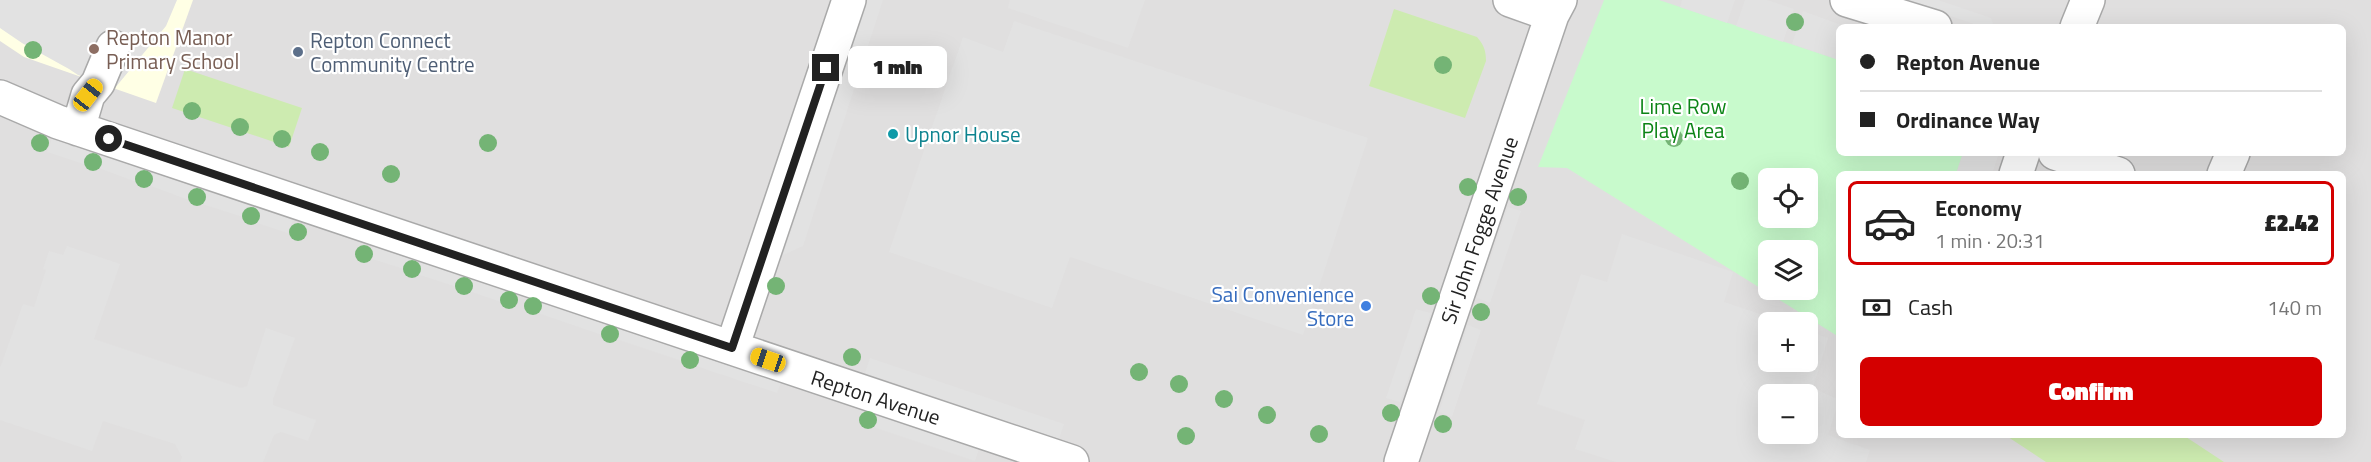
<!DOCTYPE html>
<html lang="en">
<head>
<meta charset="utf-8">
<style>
	body { margin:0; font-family:"Titillium Web",sans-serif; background:#f2f2f2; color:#222; height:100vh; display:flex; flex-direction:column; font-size:22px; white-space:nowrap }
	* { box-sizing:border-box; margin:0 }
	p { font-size:20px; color:#767676 }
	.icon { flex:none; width:33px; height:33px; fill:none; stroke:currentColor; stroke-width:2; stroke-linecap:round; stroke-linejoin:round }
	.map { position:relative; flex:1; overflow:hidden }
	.drawer { position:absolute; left:1836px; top:171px; width:510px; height:267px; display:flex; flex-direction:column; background:#fff; border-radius:9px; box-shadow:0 6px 24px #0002 }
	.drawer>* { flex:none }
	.top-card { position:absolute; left:1836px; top:24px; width:510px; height:132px; border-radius:9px; box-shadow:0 6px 24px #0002; display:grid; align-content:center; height:132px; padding:0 24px; background:#fff }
	.buttons { position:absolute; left:1758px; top:168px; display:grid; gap:12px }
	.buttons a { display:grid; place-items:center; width:60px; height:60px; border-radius:9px; background:#fff; box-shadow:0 6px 24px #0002; font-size:30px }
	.end { position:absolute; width:27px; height:27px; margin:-14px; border:8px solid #222; background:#fff; box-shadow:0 0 0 3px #fff }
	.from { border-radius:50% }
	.bubble { position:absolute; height:42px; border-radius:9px; background:#fff; box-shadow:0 6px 24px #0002; font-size:20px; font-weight:800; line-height:42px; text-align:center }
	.car { position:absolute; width:18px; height:36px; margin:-18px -9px; border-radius:8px; box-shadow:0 0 4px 2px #0007; background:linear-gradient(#f5c518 24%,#345 0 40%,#f5c518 0 76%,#345 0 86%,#f5c518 0) }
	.top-card b { display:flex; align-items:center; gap:21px; height:57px; font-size:22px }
	.top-card b+b { border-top:2px solid #e0e0e0 }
	.top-card i { width:15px; height:15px; background:#222 }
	ul { padding:10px 0 0; list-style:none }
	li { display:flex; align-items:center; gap:18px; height:84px; margin:0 12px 9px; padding:0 12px; border:3px solid transparent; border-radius:9px }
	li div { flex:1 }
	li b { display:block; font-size:22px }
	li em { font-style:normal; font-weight:800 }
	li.current { border-color:#d40000 }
	li>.icon { width:54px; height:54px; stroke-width:1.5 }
	.pay { display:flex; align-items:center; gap:15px; height:66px; padding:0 24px; font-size:22px }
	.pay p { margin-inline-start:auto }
	.action { display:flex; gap:12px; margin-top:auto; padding:12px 24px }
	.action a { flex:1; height:69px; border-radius:9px; background:#d40000; color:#fff; font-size:24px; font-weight:800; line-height:69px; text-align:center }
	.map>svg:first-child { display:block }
	.residential { fill:#e0dfdf; fill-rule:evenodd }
	.education { fill:#ffffe5 }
	.grass { fill:#cdebb0 }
	.park { fill:#c8facc; fill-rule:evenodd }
	.parking { fill:#e2e2e2; fill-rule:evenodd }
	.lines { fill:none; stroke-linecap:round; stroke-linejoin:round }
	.minor-casing { stroke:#a9a9a9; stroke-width:36 }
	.minor { stroke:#fff; stroke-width:33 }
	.tree { fill:#74b475 }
	.route { stroke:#222; stroke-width:8 }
	.education-dot { fill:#8d6e63; stroke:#fff; stroke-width:2 }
	.service-dot { fill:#5c6f8a; stroke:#fff; stroke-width:2 }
	.culture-dot { fill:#0f9aa8; stroke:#fff; stroke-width:2 }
	.shop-dot { fill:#3f7fe0; stroke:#fff; stroke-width:2 }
	.labels { text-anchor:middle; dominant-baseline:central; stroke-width:4.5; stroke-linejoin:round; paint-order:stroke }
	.education-label { font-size:21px; fill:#785e54; stroke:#fff; text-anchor:start }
	.service-label { font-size:21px; fill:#4e5e75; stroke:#fff; text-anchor:start }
	.park-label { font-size:21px; fill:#0c8416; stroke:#fff }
	.culture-label { font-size:21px; fill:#0d838f; stroke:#fff; text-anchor:start }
	.street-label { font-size:21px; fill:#222; stroke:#fff }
	.shop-label { font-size:21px; fill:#366cbe; stroke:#fff; text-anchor:end }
</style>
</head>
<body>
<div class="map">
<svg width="2371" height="462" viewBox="0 0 2371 462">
	<rect width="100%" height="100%" fill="#f2efe9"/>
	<path class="residential" d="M 0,0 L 2371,0 L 2371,462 L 0,462 ZM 1839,27 L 2343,27 L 2343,153 L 1839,153 ZM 1839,174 L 2343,174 L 2343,435 L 1839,435 ZM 1768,178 L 1808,178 L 1808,218 L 1768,218 ZM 1768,250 L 1808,250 L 1808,290 L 1768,290 ZM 1768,322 L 1808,322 L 1808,362 L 1768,362 ZM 1768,394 L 1808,394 L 1808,434 L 1768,434 Z"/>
	<path class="education" d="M 0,0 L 193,0 L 156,103 L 24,57 L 0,41 Z"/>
	<path class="grass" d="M 1394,9 L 1477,37 C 1484,45 1486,51 1486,61 L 1465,118 L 1369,86 Z
		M 185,69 L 302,108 L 289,147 L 172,108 Z
		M 2005,435 L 2183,435 L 2224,462 L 2046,462 Z"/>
	<path class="park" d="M 1604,0 L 1659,0 L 1839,60 L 1839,153 L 1963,153 L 1956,174 L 1839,174 L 1839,337 L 1567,168 L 1538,167 ZM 1768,178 L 1808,178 L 1808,218 L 1768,218 ZM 1768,250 L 1808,250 L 1808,290 L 1768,290 Z"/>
	<path class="parking" d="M 0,0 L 177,0 L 166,26 L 115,88 L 78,75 L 69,69 L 22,43 L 0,28 Z
		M 868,0 L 883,0 L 803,246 L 783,255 Z
		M 1010,0 L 1145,0 L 1128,48 L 1008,8 Z
		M 1682,0 L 1735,0 L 1727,23 L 1680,7 Z
		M 1745,0 L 1767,0 L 1794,9 L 1783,42 L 1736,26 Z
		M 1903,0 L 1938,0 L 1991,18 L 1994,27 L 1983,27 Z
		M 1803,11 L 1847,27 L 1839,27 L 1839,60 L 1792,44 Z
		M 1014,21 L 1368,138 L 1303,335 L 1070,257 L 1052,308 L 889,252 L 963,37 L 1003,52 Z
		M 53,136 L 293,220 L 288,233 L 257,223 L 260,212 L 246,207 L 243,217 L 202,204 L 205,194 L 193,190 L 189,200 L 148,185 L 151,176 L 140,172 L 136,182 L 99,168 L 101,159 L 90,155 L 86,165 L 47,152 Z
		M 1963,153 L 1999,153 L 1992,174 L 1956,174 Z
		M 1508,207 L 1521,211 L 1490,303 L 1477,298 Z
		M 1622,234 L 1733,272 L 1724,302 L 1784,322 L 1768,322 L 1768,362 L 1808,362 L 1808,331 L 1828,338 L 1813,388 L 1839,400 L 1828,435 L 1870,450 L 1866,462 L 1616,462 L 1575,449 L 1585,420 L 1537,404 L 1581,274 L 1607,282 ZM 1768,394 L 1808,394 L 1808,434 L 1768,434 Z
		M 374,245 L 509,288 L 504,303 L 469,291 L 471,284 L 460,281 L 457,287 L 417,274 L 420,267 L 407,262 L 404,269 L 369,258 Z
		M 67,246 L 120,264 L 94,339 L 241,388 L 247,386 L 266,328 L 295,338 L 273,399 L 273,405 L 316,420 L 308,441 L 281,432 L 274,435 L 263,462 L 180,462 L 182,457 L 175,444 L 103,421 L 92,451 L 0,420 L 0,368 L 23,304 L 34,307 L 46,270 L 43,269 L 49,251 L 63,255 Z
		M 540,298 L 782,380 L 777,393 L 693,365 L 695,359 L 687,356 L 685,362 L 613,338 L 614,331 L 607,329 L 605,336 L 535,312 Z
		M 1416,309 L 1431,313 L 1400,402 L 1386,398 Z
		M 1468,325 L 1481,330 L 1452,417 L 1439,412 Z
		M 870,358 L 1064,424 L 1059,439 L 865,373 Z
		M 874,414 L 979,449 L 975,461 L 870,426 Z"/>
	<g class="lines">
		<g class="minor-casing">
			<path id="minor" d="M 1510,0 L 1552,15
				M 1847,0 L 1935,27
				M 2077,27 L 2088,0
				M 0,97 L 58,122 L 1072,462
				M 78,129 L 88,95 L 98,83 L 113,47
				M 2055,153 L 2118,174
				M 2016,174 L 2023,153
				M 2224,174 L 2233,153
				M 732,348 L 849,0
				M 1401,462 L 1552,15 L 1560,0"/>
		</g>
		<use href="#minor" class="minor"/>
	</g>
	<g class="tree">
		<circle cx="1795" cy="22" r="9"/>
		<circle cx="33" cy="50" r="9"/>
		<circle cx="1443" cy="65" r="9"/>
		<circle cx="192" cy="111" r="9"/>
		<circle cx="240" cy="127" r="9"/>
		<circle cx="1674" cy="138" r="9"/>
		<circle cx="282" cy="139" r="9"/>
		<circle cx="40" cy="143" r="9"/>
		<circle cx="488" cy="143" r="9"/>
		<circle cx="320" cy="152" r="9"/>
		<circle cx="93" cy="162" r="9"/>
		<circle cx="391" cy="174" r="9"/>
		<circle cx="144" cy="179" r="9"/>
		<circle cx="1740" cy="181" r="9"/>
		<circle cx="1468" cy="187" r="9"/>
		<circle cx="197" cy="197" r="9"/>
		<circle cx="1518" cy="197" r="9"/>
		<circle cx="251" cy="216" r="9"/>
		<circle cx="298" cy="232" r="9"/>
		<circle cx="364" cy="254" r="9"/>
		<circle cx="412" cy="269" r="9"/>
		<circle cx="464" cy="286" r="9"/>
		<circle cx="776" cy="286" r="9"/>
		<circle cx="1431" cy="296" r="9"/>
		<circle cx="509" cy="300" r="9"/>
		<circle cx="533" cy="306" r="9"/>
		<circle cx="1481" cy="312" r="9"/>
		<circle cx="610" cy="334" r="9"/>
		<circle cx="852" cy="357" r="9"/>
		<circle cx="690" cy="360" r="9"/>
		<circle cx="1139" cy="372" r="9"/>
		<circle cx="1179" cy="384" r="9"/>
		<circle cx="1224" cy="399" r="9"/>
		<circle cx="1391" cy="413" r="9"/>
		<circle cx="1267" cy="415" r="9"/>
		<circle cx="868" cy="420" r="9"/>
		<circle cx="1443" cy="424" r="9"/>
		<circle cx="1319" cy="434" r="9"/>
		<circle cx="1186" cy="436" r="9"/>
	</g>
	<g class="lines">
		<path class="route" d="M 109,139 L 732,348 L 826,68"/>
	</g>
	<circle class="education-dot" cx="94" cy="49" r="6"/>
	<circle class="service-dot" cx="298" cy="52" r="6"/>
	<circle class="culture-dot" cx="893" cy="134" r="6"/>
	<circle class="shop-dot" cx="1366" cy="306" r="6"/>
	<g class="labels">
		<g class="education-label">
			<text x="106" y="37">Repton Manor<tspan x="106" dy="24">Primary School</tspan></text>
		</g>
		<g class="service-label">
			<text x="310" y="40">Repton Connect<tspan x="310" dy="24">Community Centre</tspan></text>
		</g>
		<g class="park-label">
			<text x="1683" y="106">Lime Row<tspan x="1683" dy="24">Play Area</tspan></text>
		</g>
		<g class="culture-label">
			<text x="905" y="134">Upnor House</text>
		</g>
		<g class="street-label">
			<text transform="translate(1479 230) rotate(-71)">Sir John Fogge Avenue</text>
			<text transform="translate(876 397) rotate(18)">Repton Avenue</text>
		</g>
		<g class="shop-label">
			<text x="1354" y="294">Sai Convenience<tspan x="1354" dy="24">Store</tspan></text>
		</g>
	</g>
</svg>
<div class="buttons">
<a><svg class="icon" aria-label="locate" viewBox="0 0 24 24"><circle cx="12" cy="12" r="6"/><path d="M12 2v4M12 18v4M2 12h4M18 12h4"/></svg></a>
<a><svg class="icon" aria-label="layers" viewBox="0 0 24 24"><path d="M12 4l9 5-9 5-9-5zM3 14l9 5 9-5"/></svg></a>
<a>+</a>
<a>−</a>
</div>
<i class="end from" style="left:109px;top:139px"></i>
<i class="end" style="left:826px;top:68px"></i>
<div class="bubble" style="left:848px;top:46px;width:99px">1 min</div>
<i class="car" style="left:88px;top:95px;rotate:38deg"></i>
<i class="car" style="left:768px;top:360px;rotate:289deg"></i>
<div class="top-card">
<b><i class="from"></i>Repton Avenue</b>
<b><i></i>Ordinance Way</b>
</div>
<section class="drawer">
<ul>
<li class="current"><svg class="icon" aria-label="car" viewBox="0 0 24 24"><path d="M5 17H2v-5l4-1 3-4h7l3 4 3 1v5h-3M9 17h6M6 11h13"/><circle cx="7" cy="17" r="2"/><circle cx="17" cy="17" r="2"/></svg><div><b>Economy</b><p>1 min · 20:31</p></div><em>£2.42</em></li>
</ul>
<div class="pay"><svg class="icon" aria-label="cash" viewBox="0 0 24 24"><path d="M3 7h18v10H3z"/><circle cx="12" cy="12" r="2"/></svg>Cash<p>140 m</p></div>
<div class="action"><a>Confirm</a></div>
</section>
</div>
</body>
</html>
